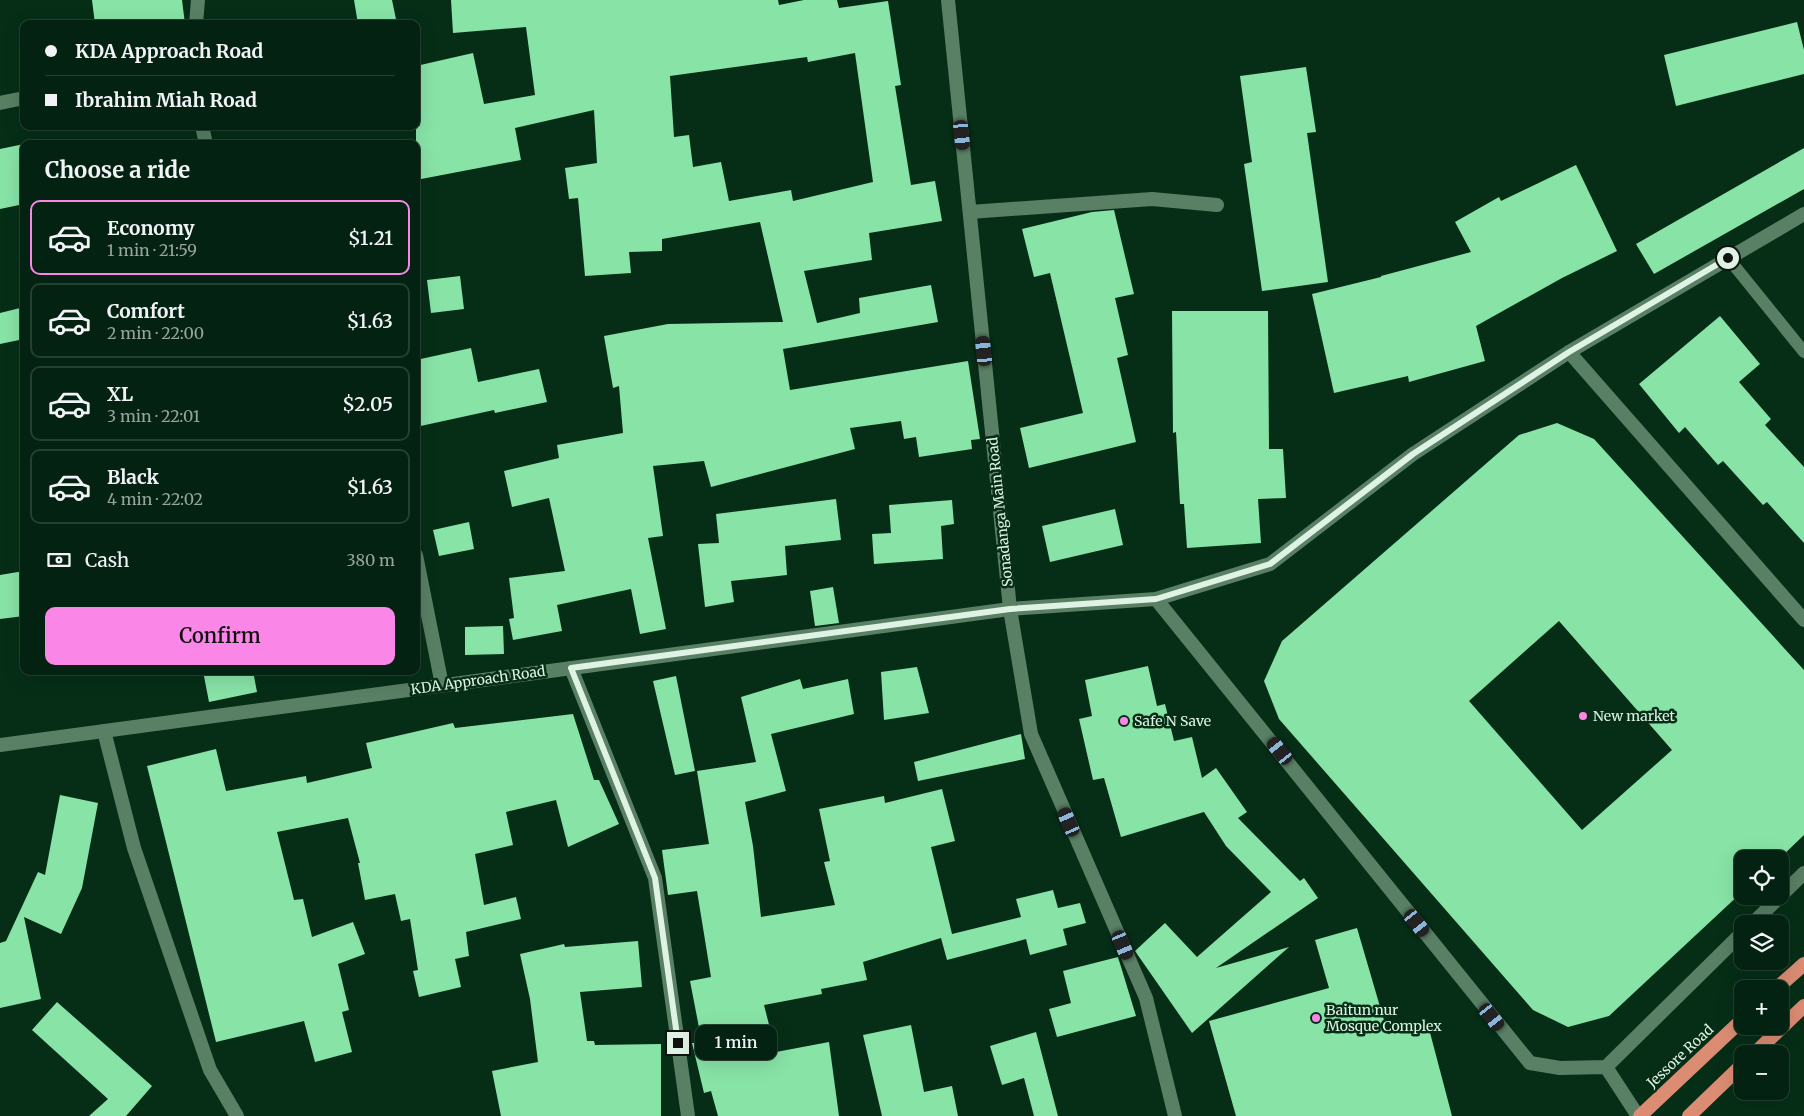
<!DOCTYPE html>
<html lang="en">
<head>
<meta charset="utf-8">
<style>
	body { margin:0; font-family:Merriweather,serif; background:#122f1f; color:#f1f3f6; height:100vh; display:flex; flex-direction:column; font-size:19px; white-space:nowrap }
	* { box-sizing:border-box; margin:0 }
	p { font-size:16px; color:#97a49f }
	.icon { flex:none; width:28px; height:28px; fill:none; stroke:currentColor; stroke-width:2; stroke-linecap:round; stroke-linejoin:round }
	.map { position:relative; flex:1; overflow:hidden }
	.sheet { position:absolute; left:20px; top:140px; width:400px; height:535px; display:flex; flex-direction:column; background:#042211; border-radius:10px; box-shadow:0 5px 20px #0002,0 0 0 1px #253f31 }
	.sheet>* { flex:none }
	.banner { position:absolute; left:20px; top:20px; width:400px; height:110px; border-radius:10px; box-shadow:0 5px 20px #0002,0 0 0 1px #253f31; display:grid; align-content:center; height:110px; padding:0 25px; background:#042211 }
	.fabs { position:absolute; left:1734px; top:850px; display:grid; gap:10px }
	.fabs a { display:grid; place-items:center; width:55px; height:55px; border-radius:10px; background:#042211; box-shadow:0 5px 20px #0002,0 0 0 1px #253f31; font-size:25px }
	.end { position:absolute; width:22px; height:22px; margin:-11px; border:6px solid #def3e3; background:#111; box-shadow:0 0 0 2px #111 }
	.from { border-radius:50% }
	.bubble { position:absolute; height:35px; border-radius:10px; background:#042211; box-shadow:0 5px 20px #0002,0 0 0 1px #253f31; font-size:16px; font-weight:600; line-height:35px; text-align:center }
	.car { position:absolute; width:15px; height:30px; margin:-15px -8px; border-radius:6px; box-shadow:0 0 4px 1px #0007; background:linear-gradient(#222 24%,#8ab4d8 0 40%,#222 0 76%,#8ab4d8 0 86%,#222 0) }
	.banner b { display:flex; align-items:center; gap:18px; height:48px; font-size:19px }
	.banner b+b { border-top:1px solid #253f31 }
	.banner i { width:12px; height:12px; background:#f1f3f6 }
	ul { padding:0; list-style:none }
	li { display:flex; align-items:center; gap:15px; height:75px; margin:0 10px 8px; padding:0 15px; border:2px solid #253f31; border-radius:10px }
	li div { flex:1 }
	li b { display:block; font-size:19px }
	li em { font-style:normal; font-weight:600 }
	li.selected { border-color:#fa87e7 }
	li>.icon { width:45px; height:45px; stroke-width:1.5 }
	h2 { padding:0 25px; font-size:22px; line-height:60px }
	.pay { display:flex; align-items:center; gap:12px; height:55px; padding:0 25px; font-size:19px }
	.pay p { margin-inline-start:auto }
	.cta { display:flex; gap:10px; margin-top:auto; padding:10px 25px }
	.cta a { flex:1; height:58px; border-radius:10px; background:#fa87e7; color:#111; font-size:20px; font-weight:600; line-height:58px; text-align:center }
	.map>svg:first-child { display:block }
	.building { fill:#88e3a7; fill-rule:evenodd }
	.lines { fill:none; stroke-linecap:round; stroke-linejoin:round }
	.service { stroke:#597f64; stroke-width:12 }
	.minor { stroke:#597f64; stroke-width:14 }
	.tertiary { stroke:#597f64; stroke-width:14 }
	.trunk { stroke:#dc8c73; stroke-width:14 }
	.route { stroke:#def3e3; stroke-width:6 }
	.poi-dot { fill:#fa87e7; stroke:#062e17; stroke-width:2 }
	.labels { text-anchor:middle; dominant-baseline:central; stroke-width:5; stroke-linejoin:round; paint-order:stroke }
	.street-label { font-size:14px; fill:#def3e3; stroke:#062e17 }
	.poi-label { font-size:14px; fill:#def3e3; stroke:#062e17; text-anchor:start }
</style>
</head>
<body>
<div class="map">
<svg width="1804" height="1116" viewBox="0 0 1804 1116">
	<rect width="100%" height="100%" fill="#062e17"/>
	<path class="building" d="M 92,0 L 182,0 L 185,24 L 95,24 Z
		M 354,0 L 392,0 L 397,24 L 358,24 Z
		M 451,0 L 778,0 L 779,5 L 804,0 L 837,0 L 839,8 L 888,1 L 901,85 L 895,86 L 911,185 L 935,181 L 942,221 L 869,233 L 872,260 L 804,271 L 817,323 L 860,313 L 859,298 L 931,285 L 938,322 L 783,349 L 790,390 L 968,361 L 980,439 L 971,440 L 972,449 L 919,457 L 916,437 L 904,439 L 901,421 L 850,428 L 855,449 L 711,487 L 704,461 L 653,466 L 663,536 L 648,538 L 666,629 L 640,634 L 631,589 L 557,605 L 562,631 L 513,640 L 509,619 L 514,618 L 509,578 L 565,571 L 549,498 L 512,507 L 504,471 L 559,458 L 557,445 L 623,433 L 619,386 L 613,388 L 604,336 L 668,324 L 783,322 L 760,222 L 662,239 L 662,251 L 629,252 L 631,273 L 585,276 L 578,198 L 569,199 L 565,168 L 597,163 L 594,110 L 515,128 L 521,160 L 416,180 L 416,126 L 420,126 L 416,103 L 416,66 L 473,53 L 484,104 L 535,95 L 526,27 L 453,33 ZM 855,53 L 873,182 L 793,201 L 791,190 L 729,201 L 721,162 L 693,167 L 689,135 L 674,137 L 670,76 L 807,57 L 808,62 Z
		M 1797,22 L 1804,50 L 1804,74 L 1676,106 L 1664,55 Z
		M 1306,67 L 1316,132 L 1307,133 L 1328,282 L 1262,291 L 1244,164 L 1252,162 L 1240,76 Z
		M 24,144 L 24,204 L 0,209 L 0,149 Z
		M 1804,148 L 1804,189 L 1654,274 L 1636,244 Z
		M 1576,165 L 1617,251 L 1562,278 L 1476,326 L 1485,361 L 1409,382 L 1408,376 L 1334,393 L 1312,294 L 1381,277 L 1381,276 L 1471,252 L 1455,222 L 1499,197 L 1501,201 Z
		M 1114,210 L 1134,294 L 1115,298 L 1128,355 L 1117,358 L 1136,442 L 1029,468 L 1020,428 L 1083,413 L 1050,273 L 1034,277 L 1022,229 L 1092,212 Z
		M 460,276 L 464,309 L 431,313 L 427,280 Z
		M 24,307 L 24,339 L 0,344 L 0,313 Z
		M 1172,311 L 1268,311 L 1269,449 L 1283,449 L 1286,498 L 1258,499 L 1261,543 L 1187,548 L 1184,504 L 1180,504 L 1176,432 L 1173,433 Z
		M 1720,316 L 1760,364 L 1739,382 L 1771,419 L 1765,425 L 1804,467 L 1804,543 L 1767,502 L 1763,505 L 1723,461 L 1718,465 L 1685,427 L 1679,433 L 1639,384 Z
		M 471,348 L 478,382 L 539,369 L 547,402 L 495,413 L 494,410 L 416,427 L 416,360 Z
		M 1557,423 L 1594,439 L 1804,670 L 1804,835 L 1779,859 L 1742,859 L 1742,892 L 1609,1016 L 1568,1027 L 1533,1010 L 1279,719 L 1264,681 L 1282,641 L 1519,435 ZM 1559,621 L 1672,750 L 1582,830 L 1469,701 Z
		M 836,499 L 841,540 L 785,546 L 787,575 L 731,581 L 734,602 L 705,607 L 698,544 L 719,543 L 716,514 Z
		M 952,500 L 954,524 L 941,526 L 943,559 L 874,564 L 872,534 L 891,533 L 889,505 Z
		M 1115,509 L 1123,545 L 1050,562 L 1042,526 Z
		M 469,522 L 474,549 L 439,556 L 433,530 Z
		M 24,571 L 24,616 L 0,619 L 0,575 Z
		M 833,587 L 839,623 L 815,626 L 810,591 Z
		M 503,626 L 504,654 L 465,655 L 465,627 Z
		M 1148,666 L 1157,706 L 1165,704 L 1174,741 L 1192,737 L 1202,778 L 1216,768 L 1247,812 L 1238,818 L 1300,881 L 1304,878 L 1318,898 L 1216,968 L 1289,947 L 1192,1033 L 1135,951 L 1165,923 L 1197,957 L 1271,892 L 1226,846 L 1204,812 L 1121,837 L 1104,778 L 1093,780 L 1079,719 L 1092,716 L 1085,680 Z
		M 917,667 L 929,713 L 884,720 L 881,672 Z
		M 203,671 L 253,671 L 257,692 L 209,702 Z
		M 676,676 L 695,771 L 675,775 L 653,681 Z
		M 800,679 L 803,689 L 848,679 L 854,714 L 771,734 L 786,791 L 745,802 L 753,846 L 761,917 L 835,905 L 824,862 L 830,861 L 819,809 L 884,796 L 885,803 L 942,789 L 955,841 L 931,847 L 952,934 L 1021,917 L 1016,899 L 1053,890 L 1058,908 L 1080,903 L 1086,923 L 1063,929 L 1067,945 L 1030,955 L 1026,939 L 947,960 L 941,938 L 863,962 L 867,980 L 821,989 L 822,994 L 764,1005 L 776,1052 L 829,1042 L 839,1116 L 718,1116 L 711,1091 L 704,1093 L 692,1043 L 702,1043 L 690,981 L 711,977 L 697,891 L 668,895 L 662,850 L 709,844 L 697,771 L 756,762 L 741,697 Z
		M 573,714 L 594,780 L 599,780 L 619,824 L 568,847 L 556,800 L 506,812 L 513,845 L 475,854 L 484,905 L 516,897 L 521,919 L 466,932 L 469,956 L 455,959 L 461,987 L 419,997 L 413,971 L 418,970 L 410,919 L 401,921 L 395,894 L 365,900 L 358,863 L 360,863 L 348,818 L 277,832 L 294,900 L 303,899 L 312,937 L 353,922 L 365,954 L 338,964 L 349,1010 L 342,1012 L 352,1052 L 315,1062 L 304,1021 L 216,1042 L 147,766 L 216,749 L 226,791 L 306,776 L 307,783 L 372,768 L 366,743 L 453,723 L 455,728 Z
		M 1021,734 L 1025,759 L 918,781 L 914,762 Z
		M 60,795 L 98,803 L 82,888 L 61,934 L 24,917 L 41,999 L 0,1008 L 0,943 L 6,941 L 38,872 L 45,875 Z
		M 1357,928 L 1388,1034 L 1428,1025 L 1452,1116 L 1236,1116 L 1209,1021 L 1329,988 L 1315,940 Z
		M 638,941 L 642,987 L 580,992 L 587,1041 L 594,1041 L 595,1045 L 661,1044 L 661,1116 L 501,1116 L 492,1071 L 538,1062 L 530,999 L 520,954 L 564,944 L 565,947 Z
		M 1118,957 L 1136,1016 L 1057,1037 L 1049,1009 L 1071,1003 L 1063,971 Z
		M 57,1002 L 152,1086 L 126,1116 L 89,1116 L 108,1099 L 32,1030 Z
		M 911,1025 L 924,1092 L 952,1086 L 958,1116 L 882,1116 L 863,1035 Z
		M 1036,1032 L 1058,1116 L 1034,1116 L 1024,1078 L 1002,1085 L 990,1046 Z"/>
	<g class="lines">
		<path class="service" d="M 1728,258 L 1804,352"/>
		<path class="minor" d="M 948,0 L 1010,609 L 1031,734 L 1146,998 L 1175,1116
			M 196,24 L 198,0
			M 0,103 L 24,98
			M 202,126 L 206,144
			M 970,212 L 1152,199 L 1217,205
			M 1569,352 L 1804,620
			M 416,555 L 442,685
			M 1156,599 L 1530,1063 L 1560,1068 L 1606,1067 L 1742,933
			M 571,668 L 655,878 L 688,1116
			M 104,731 L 134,848 L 210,1070 L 237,1116
			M 1752,924 L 1804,873
			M 1606,1067 L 1638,1116"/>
		<path class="tertiary" d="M 0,745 L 1010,609 L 1156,599 L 1270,564 L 1413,454 L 1569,352 L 1804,214"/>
		<path class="trunk" d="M 1776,989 L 1804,964
			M 1754,1054 L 1804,1006
			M 1640,1116 L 1742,1020
			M 1689,1116 L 1742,1065"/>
	</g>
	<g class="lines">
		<path class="route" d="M 678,1043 L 655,878 L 571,668 L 1010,609 L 1156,599 L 1270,564 L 1413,454 L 1569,352 L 1728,258"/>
	</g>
	<g class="poi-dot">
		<circle cx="1583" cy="716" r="5"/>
		<circle cx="1124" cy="721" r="5"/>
		<circle cx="1316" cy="1018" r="5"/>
	</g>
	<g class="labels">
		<g class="street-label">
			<text transform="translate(1000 512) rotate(-96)">Sonadanga Main Road</text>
			<text transform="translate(478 680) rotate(-8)">KDA Approach Road</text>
			<text transform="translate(1680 1056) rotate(-43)">Jessore Road</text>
		</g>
		<g class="poi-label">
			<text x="1593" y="716">New market</text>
			<text x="1134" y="721">Safe N Save</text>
			<text x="1326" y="1010">Baitun nur<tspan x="1326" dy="16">Mosque Complex</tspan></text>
		</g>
	</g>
</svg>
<div class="fabs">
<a><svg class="icon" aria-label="locate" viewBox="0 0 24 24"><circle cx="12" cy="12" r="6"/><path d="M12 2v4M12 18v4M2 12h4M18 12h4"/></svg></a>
<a><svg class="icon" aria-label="layers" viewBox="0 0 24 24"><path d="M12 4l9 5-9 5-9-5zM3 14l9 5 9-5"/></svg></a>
<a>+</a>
<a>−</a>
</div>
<i class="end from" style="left:1728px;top:258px"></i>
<i class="end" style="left:678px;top:1043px"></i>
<div class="bubble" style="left:695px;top:1025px;width:82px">1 min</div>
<i class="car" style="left:962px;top:135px;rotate:174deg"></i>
<i class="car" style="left:984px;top:351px;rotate:354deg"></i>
<i class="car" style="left:1280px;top:751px;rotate:321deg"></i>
<i class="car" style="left:1069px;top:822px;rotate:336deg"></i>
<i class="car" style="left:1417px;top:923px;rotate:141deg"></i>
<i class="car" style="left:1123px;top:945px;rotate:157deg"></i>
<i class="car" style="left:1492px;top:1017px;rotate:141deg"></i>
<div class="banner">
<b><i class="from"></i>KDA Approach Road</b>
<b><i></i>Ibrahim Miah Road</b>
</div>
<section class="sheet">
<h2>Choose a ride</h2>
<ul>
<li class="selected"><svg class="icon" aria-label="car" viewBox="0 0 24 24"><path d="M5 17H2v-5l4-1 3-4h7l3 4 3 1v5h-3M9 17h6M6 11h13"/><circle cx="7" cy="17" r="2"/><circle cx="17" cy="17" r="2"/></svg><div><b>Economy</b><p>1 min · 21:59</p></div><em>$1.21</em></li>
<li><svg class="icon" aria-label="car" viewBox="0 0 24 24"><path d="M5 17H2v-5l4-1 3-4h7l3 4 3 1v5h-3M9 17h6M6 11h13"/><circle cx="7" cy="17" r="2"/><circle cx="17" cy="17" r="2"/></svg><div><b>Comfort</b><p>2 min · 22:00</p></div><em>$1.63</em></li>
<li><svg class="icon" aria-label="car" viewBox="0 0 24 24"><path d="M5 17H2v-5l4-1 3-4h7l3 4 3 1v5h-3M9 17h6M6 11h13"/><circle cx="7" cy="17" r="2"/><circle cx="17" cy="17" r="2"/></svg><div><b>XL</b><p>3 min · 22:01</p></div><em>$2.05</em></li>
<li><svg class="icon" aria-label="car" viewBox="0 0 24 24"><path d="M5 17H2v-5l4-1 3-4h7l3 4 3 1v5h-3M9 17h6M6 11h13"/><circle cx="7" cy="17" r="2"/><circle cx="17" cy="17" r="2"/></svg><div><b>Black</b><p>4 min · 22:02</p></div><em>$1.63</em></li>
</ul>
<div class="pay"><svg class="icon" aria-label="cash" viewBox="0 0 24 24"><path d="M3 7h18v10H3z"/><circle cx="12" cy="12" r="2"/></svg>Cash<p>380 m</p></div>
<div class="cta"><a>Confirm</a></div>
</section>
</div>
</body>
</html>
